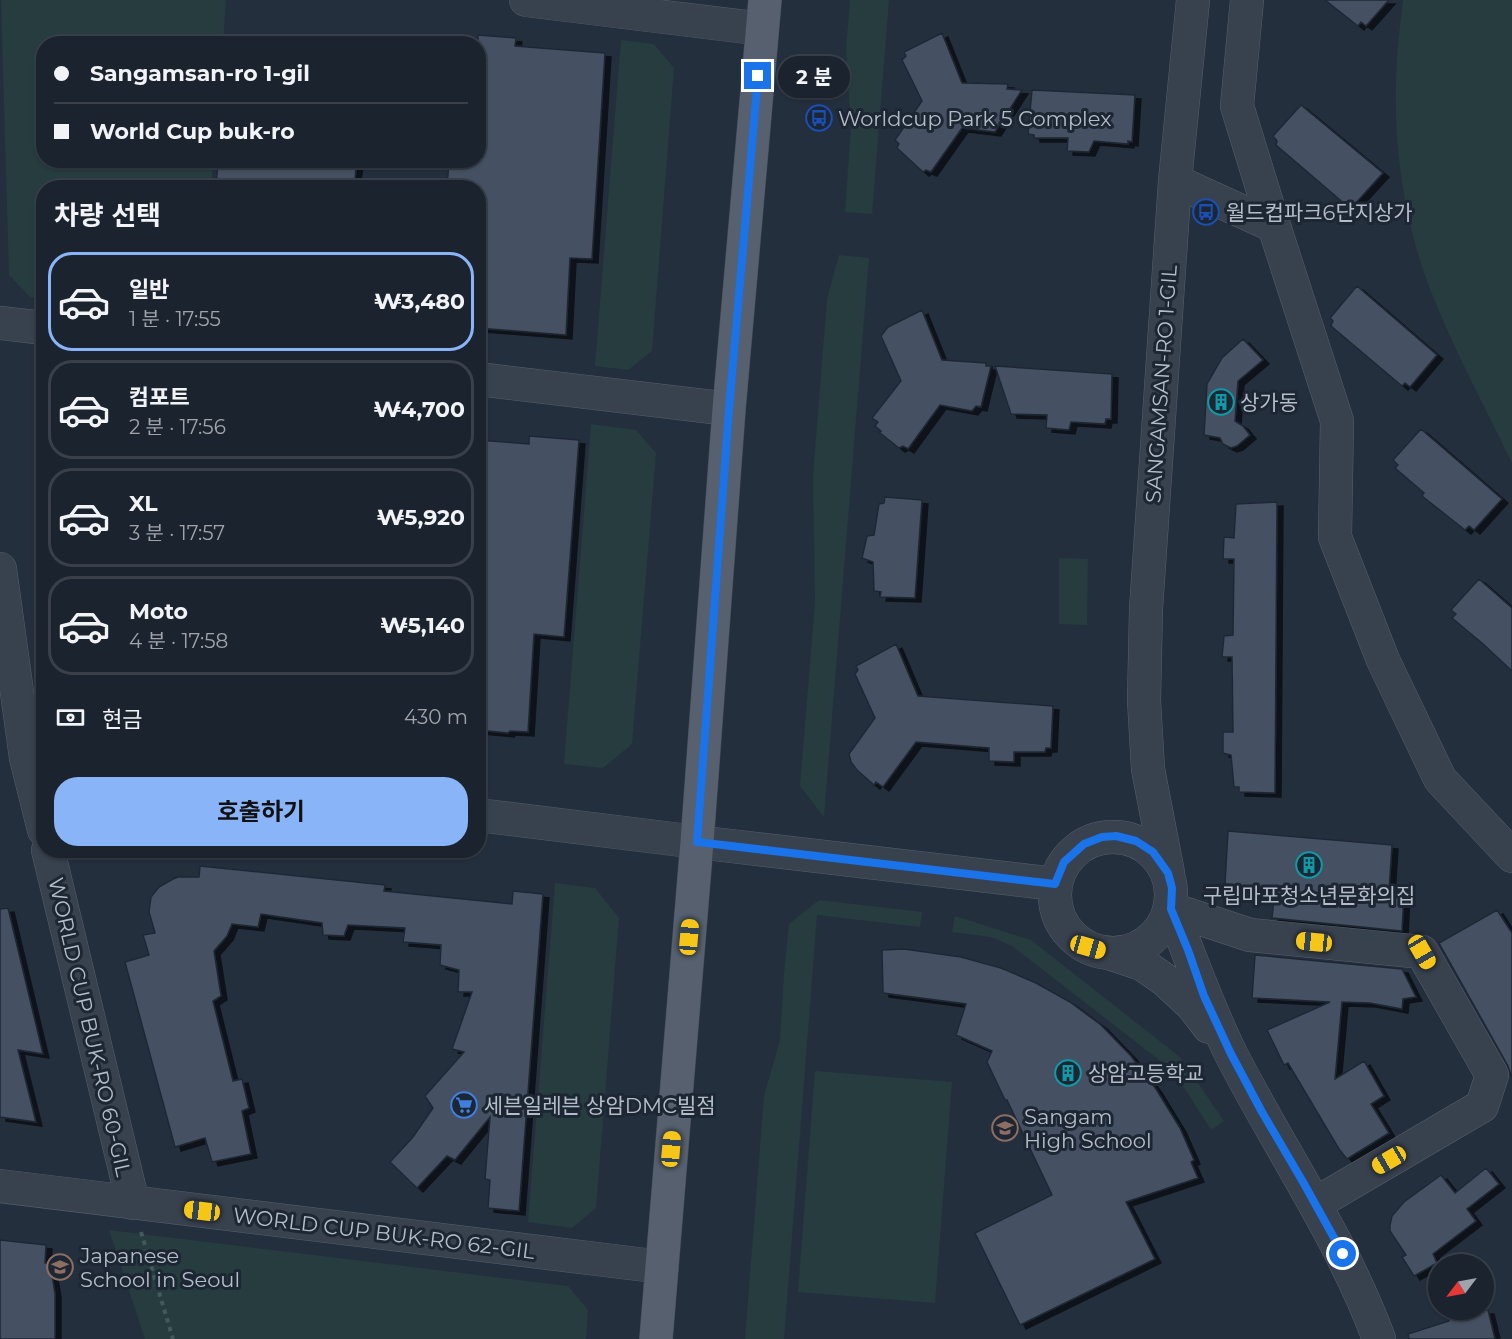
<!DOCTYPE html>
<html lang="ko">
<head>
<meta charset="utf-8">
<style>
	body { margin:0; font-family:Montserrat,"Noto Sans KR",sans-serif; background:#242b36; color:#f1f3f6; height:100vh; display:flex; flex-direction:column; font-size:22px; white-space:nowrap }
	* { box-sizing:border-box; margin:0 }
	p { font-size:20px; color:#a0a4aa }
	.icon { flex:none; width:33px; height:33px; fill:none; stroke:currentColor; stroke-width:2; stroke-linecap:round; stroke-linejoin:round }
	.map { position:relative; flex:1; overflow:hidden }
	.side { position:absolute; left:36px; top:180px; width:450px; height:678px; display:flex; flex-direction:column; background:#1b232e; border-radius:24px; box-shadow:0 2px 4px #0004,0 0 0 2px #39404a }
	.side>* { flex:none }
	.hud { position:absolute; left:36px; top:36px; width:450px; height:132px; border-radius:24px; box-shadow:0 2px 4px #0004,0 0 0 2px #39404a; display:grid; align-content:center; height:132px; padding:0 18px; background:#1b232e }
	.needle { width:39px; rotate:238deg }
	.buttons { position:absolute; left:1428px; top:1254px; display:grid; gap:12px }
	.buttons a { display:grid; place-items:center; width:66px; height:66px; border-radius:50%; background:#1b232e; box-shadow:0 2px 4px #0004,0 0 0 2px #39404a; font-size:30px }
	.end { position:absolute; width:27px; height:27px; margin:-14px; border:8px solid #1a73e8; background:#fff; box-shadow:0 0 0 3px #fff }
	.from { border-radius:50% }
	.bubble { position:absolute; height:42px; border-radius:21px; background:#1b232e; box-shadow:0 2px 4px #0004,0 0 0 2px #39404a; font-size:20px; font-weight:700; line-height:42px; text-align:center }
	.car { position:absolute; width:18px; height:36px; margin:-18px -9px; border-radius:8px; box-shadow:0 0 4px 2px #0007; background:linear-gradient(#f5c518 24%,#345 0 40%,#f5c518 0 76%,#345 0 86%,#f5c518 0) }
	.hud b { display:flex; align-items:center; gap:21px; height:57px; font-size:22px }
	.hud b+b { border-top:2px solid #39404a }
	.hud i { width:15px; height:15px; background:#f1f3f6 }
	ul { padding:0; list-style:none }
	li { display:flex; align-items:center; gap:18px; height:99px; margin:0 12px 9px; padding:0 6px; border:3px solid #39404a; border-radius:24px }
	li div { flex:1 }
	li b { display:block; font-size:22px }
	li em { font-style:normal; font-weight:700 }
	li.current { border-color:#8ab4f8 }
	li>.icon { width:54px; height:54px; stroke-width:1.5 }
	h2 { padding:0 18px; font-size:27px; line-height:72px }
	.pay { display:flex; align-items:center; gap:15px; height:66px; padding:0 18px; font-size:22px }
	.pay p { margin-inline-start:auto }
	.primary-button { display:flex; gap:12px; margin-top:auto; padding:12px 18px }
	.primary-button a { flex:1; height:69px; border-radius:24px; background:#8ab4f8; color:#111; font-size:24px; font-weight:700; line-height:69px; text-align:center }
	.map>svg:first-child { display:block }
	.green { fill:#263c3f }
	.building { fill:#455162; stroke:#1f2835; stroke-width:1.5; filter:url(#shadow) }
	.lines { fill:none; stroke-linecap:round; stroke-linejoin:round }
	.minor-casing { stroke:#565f6c; stroke-width:34 }
	.major-casing { stroke:#414a57; stroke-width:34 }
	.path { stroke:#44595c; stroke-width:4; stroke-dasharray:4.5 4.5; stroke-linecap:butt }
	.minor { stroke:#38414e; stroke-width:33 }
	.major { stroke:#56606e; stroke-width:33 }
	.route { stroke:#1a73e8; stroke-width:8 }
	.labels { text-anchor:middle; dominant-baseline:central; stroke-width:6; stroke-linejoin:round; paint-order:stroke }
	.poi-label { font-size:21px; fill:#b4bcc9; stroke:#1d2633; text-anchor:start }
	.street-label { font-size:21px; fill:#b4bcc9; stroke:#1d2633 }
</style>
</head>
<body>
<div class="map">
<svg width="1512" height="1339" viewBox="0 0 1512 1339">
	<defs>
		<filter id="shadow"><feDropShadow dx="6" dy="4" stdDeviation="0" flood-color="#0009"/></filter>
	</defs>
	<rect width="100%" height="100%" fill="#242f3e"/>
	<path class="green" d="M 1,0 L 226,0 L 223,43 L 44,44 L 44,160 L 213,161 L 211,187 L 44,188 L 43,299 L 30,297 L 9,275 Z
		M 850,0 L 889,0 L 872,214 L 845,212 L 851,127 L 846,49 Z
		M 1403,0 L 1512,0 L 1512,463 C 1484,405 1453,348 1430,289 C 1402,216 1392,137 1397,59 C 1398,39 1401,20 1403,0 Z
		M 621,40 L 654,44 L 674,68 L 652,351 L 628,370 L 595,366 Z
		M 839,255 L 869,258 L 824,817 L 800,786 L 815,602 L 813,476 L 827,299 Z
		M 591,424 L 636,430 L 656,453 L 632,744 L 603,768 L 564,764 Z
		M 1059,558 L 1088,559 L 1087,625 L 1059,624 Z
		M 555,883 L 595,888 L 619,918 L 596,1208 L 572,1228 L 528,1222 Z
		M 819,900 L 922,912 L 920,927 L 817,915 L 784,1339 L 745,1339 L 764,1096 L 780,1040 L 784,974 L 789,924 Z
		M 955,916 L 1031,940 L 1180,1057 L 1224,1121 L 1211,1130 L 1180,1081 L 1163,1063 L 1012,946 L 991,937 L 952,932 Z
		M 815,1071 L 952,1082 L 935,1303 L 798,1292 Z
		M 109,1230 L 568,1286 L 588,1310 L 586,1339 L 145,1339 Z"/>
	<path class="building" d="M 1325,0 L 1389,0 L 1366,26 L 1361,22 L 1358,26 Z
		M 942,33 L 962,83 L 1008,84 L 1007,89 L 1022,90 L 995,132 L 962,128 L 931,172 L 926,170 L 923,172 L 897,148 L 899,144 L 895,140 L 922,101 L 902,60 L 906,56 L 904,52 Z
		M 478,35 L 516,38 L 515,46 L 605,53 L 592,259 L 570,258 L 566,335 L 478,328 L 478,188 L 447,188 L 449,160 L 478,160 Z
		M 1032,90 L 1135,95 L 1132,142 L 1128,141 L 1128,144 L 1094,141 L 1089,152 L 1067,151 L 1068,138 L 1034,138 L 1034,135 L 1028,134 Z
		M 1301,105 L 1383,173 L 1354,205 L 1350,201 L 1346,205 L 1276,145 L 1277,141 L 1273,136 Z
		M 218,160 L 357,160 L 354,188 L 216,188 Z
		M 1357,286 L 1437,355 L 1410,387 L 1405,383 L 1402,386 L 1331,326 L 1333,321 L 1330,318 Z
		M 922,310 L 942,360 L 986,363 L 986,366 L 991,366 L 981,407 L 976,406 L 972,411 L 940,405 L 908,449 L 903,446 L 899,448 L 879,432 L 881,431 L 875,426 L 878,422 L 872,418 L 901,381 L 881,336 L 888,327 Z
		M 1243,339 L 1263,360 L 1238,381 L 1235,421 L 1243,426 L 1250,435 L 1237,446 L 1231,448 L 1223,444 L 1220,438 L 1204,435 L 1207,384 L 1222,358 Z
		M 995,366 L 1112,374 L 1111,419 L 1106,419 L 1105,424 L 1071,422 L 1069,430 L 1046,428 L 1047,415 L 1011,414 Z
		M 1421,429 L 1502,499 L 1474,530 L 1469,526 L 1465,530 L 1422,496 L 1424,493 L 1395,468 L 1398,465 L 1393,460 Z
		M 529,436 L 579,440 L 564,637 L 534,634 L 528,732 L 510,731 L 508,733 L 478,730 L 478,440 L 529,444 Z
		M 885,497 L 922,500 L 915,598 L 880,597 L 881,592 L 874,591 L 873,562 L 862,558 L 867,536 L 874,535 L 879,504 L 884,503 Z
		M 1277,502 L 1275,793 L 1239,792 L 1239,787 L 1234,787 L 1231,755 L 1223,753 L 1223,732 L 1233,732 L 1232,657 L 1222,657 L 1224,636 L 1233,635 L 1234,559 L 1223,559 L 1224,537 L 1234,538 L 1236,504 Z
		M 1479,579 L 1512,608 L 1512,671 L 1482,643 L 1452,618 L 1456,614 L 1451,610 Z
		M 896,644 L 918,696 L 1053,706 L 1051,748 L 1046,748 L 1045,752 L 1014,752 L 1014,762 L 989,761 L 989,748 L 916,742 L 883,787 L 876,782 L 874,785 L 857,770 L 851,762 L 849,754 L 875,718 L 855,674 L 858,670 L 856,666 Z
		M 1228,831 L 1392,845 L 1389,891 L 1404,893 L 1402,931 L 1272,918 L 1275,889 L 1225,884 Z
		M 200,866 L 385,885 L 384,891 L 512,904 L 513,891 L 543,894 L 519,1211 L 488,1208 L 490,1180 L 485,1179 L 490,1117 L 455,1160 L 447,1156 L 417,1188 L 390,1162 L 413,1137 L 433,1108 L 425,1096 L 464,1052 L 452,1049 L 472,992 L 458,992 L 459,970 L 440,965 L 441,945 L 403,942 L 405,928 L 348,925 L 344,936 L 323,935 L 322,923 L 261,914 L 258,927 L 232,924 L 227,936 L 214,951 L 221,996 L 213,1001 L 233,1081 L 242,1079 L 249,1108 L 242,1111 L 251,1154 L 212,1162 L 205,1138 L 175,1147 L 125,962 L 149,955 L 143,935 L 155,933 L 149,912 L 151,897 L 159,887 L 173,879 L 178,877 L 199,877 Z
		M 8,908 L 43,1054 L 18,1050 L 36,1122 L 0,1117 L 0,909 Z
		M 1497,910 L 1512,933 L 1512,1078 L 1508,1066 L 1439,943 Z
		M 904,949 L 961,957 L 1001,968 L 1036,983 L 1070,1002 L 1101,1025 L 1131,1056 L 1156,1089 L 1180,1128 L 1194,1160 L 1191,1162 L 1198,1178 L 1126,1202 L 1155,1259 L 1020,1325 L 975,1233 L 1052,1195 L 1007,1100 L 1005,1100 L 987,1062 L 992,1051 L 956,1035 L 966,1004 L 883,993 L 882,950 Z
		M 1255,955 L 1402,969 L 1416,997 L 1403,999 L 1402,1009 L 1370,1003 L 1342,1002 L 1335,1079 L 1364,1061 L 1384,1096 L 1371,1104 L 1389,1133 L 1347,1159 L 1339,1149 L 1288,1063 L 1284,1065 L 1267,1030 L 1330,1002 L 1252,998 Z
		M 1486,1168 L 1499,1184 L 1467,1209 L 1476,1221 L 1433,1254 L 1437,1263 L 1414,1276 L 1402,1257 L 1406,1255 L 1390,1231 L 1390,1225 L 1392,1216 L 1404,1202 L 1441,1175 L 1455,1193 Z
		M 0,1240 L 46,1245 L 45,1263 L 50,1264 L 55,1293 L 55,1339 L 0,1339 Z
		M 1447,1310 L 1488,1310 L 1495,1339 L 1409,1339 L 1408,1334 L 1449,1321 Z"/>
	<g class="lines">
		<g class="minor-casing">
			<path id="minor" d="M 526,0 L 762,29
				M 1247,0 L 1237,106 L 1274,226
				M 1175,181 L 1274,226 L 1337,421 L 1335,537 L 1383,660 L 1440,779 L 1512,856
				M 0,323 L 44,328
				M 478,379 L 729,409
				M 0,569 L 26,758 L 44,830
				M 478,815 L 697,842 L 1055,884
				M1055 895a58 58 0 1 1 116 0a58 58 0 1 1-116 0Z
				M 48,850 L 133,1203
				M 1168,873 L 1148,769 L 1144,700 L 1146,609 L 1175,181 L 1193,0
				M 1171,909 L 1250,935 L 1422,952 L 1492,1075 L 1482,1106 L 1315,1204
				M 1171,909 C 1191,958 1208,1008 1232,1056 C 1281,1151 1342,1239 1379,1339
				M 1109,953 L 1142,964 L 1165,980 L 1192,1005 L 1209,1027
				M 0,1186 L 662,1267"/>
		</g>
		<g class="major-casing">
			<path id="major" d="M 656,1339 L 697,842 L 729,409 L 765,0"/>
		</g>
		<path class="path" d="M 141,1232 L 173,1339"/>
		<use href="#minor" class="minor"/>
		<use href="#major" class="major"/>
	</g>
	<g class="lines">
		<path class="route" d="M 758,76 L 729,409 L 697,842 L 1055,884 L 1064,862 L 1084,844 L 1102,837 L 1116,836 L 1136,841 L 1153,852 L 1168,873 L 1172,888 L 1171,909 L 1188,950 L 1204,996 L 1231,1054 L 1262,1112 L 1303,1182 L 1343,1254"/>
	</g>
	<defs>
		<g id="bus-ring" transform="scale(1.35)"><circle r="9.5" fill="#1d2633" stroke="#1a4fb4" stroke-width="1.5"/><path d="M-5-6H5V4H4V6H2V4H-2V6H-4V4H-5ZM-3.5-4V0h7V-4ZM-3.5 1.2v1.5H-2V1.2ZM2 1.2v1.5H3.5V1.2Z" fill="#1a4fb4"/></g>
		<g id="building-ring" transform="scale(1.35)"><circle r="9.5" fill="#1d2633" stroke="#0f9aa8" stroke-width="1.5"/><path d="M-4-6H4V6H1V3H-1V6H-4ZM-2.5-4.3h1.7v1.8h-1.7ZM.8-4.3h1.7v1.8H.8ZM-2.5-1h1.7V.8h-1.7ZM.8-1h1.7V.8H.8Z" fill="#0f9aa8"/></g>
		<g id="supermarket-ring" transform="scale(1.35)"><circle r="9.5" fill="#1d2633" stroke="#3f7fe0" stroke-width="1.5"/><path d="M-6-5.5h2.5l.6 2H6L4.5 2H-2.5L-4.4-4H-6ZM-1.5 3.2a1.3 1.3 0 1 0 .1 0ZM3 3.2a1.3 1.3 0 1 0 .1 0Z" fill="#3f7fe0"/></g>
		<g id="school-ring" transform="scale(1.35)"><circle r="9.5" fill="#1d2633" stroke="#8d6e63" stroke-width="1.5"/><path d="M0-5L7-2L0 1L-7-2ZM-4 1L0 2.5L4 1V4Q0 6-4 4Z" fill="#8d6e63"/></g>
	</defs>
	<g fill-rule="evenodd">
		<use href="#bus-ring" x="819" y="118"/>
		<use href="#bus-ring" x="1206" y="212"/>
		<use href="#building-ring" x="1221" y="402"/>
		<use href="#building-ring" x="1309" y="865"/>
		<use href="#building-ring" x="1068" y="1073"/>
		<use href="#supermarket-ring" x="464" y="1105"/>
		<use href="#school-ring" x="1005" y="1128"/>
		<use href="#school-ring" x="60" y="1267"/>
	</g>
	<g class="labels">
		<g class="poi-label">
			<text x="838" y="118">Worldcup Park 5 Complex</text>
			<text x="1226" y="212">월드컵파크6단지상가</text>
			<text x="1240" y="402">상가동</text>
			<text x="1309" y="895" text-anchor="middle">구립마포청소년문화의집</text>
			<text x="1088" y="1073">상암고등학교</text>
			<text x="484" y="1105">세븐일레븐 상암DMC빌점</text>
			<text x="1024" y="1116">Sangam<tspan x="1024" dy="24">High School</tspan></text>
			<text x="80" y="1255">Japanese<tspan x="80" dy="24">School in Seoul</tspan></text>
		</g>
		<g class="street-label">
			<text transform="translate(1161 384) rotate(-86)">SANGAMSAN-RO 1-GIL</text>
			<text transform="translate(90 1027) rotate(77)">WORLD CUP BUK-RO 60-GIL</text>
			<text transform="translate(384 1233) rotate(7)">WORLD CUP BUK-RO 62-GIL</text>
		</g>
	</g>
</svg>
<div class="buttons">
<a><svg class="needle" viewBox="-14 -14 28 28"><path d="M0-13l5 13h-10z" fill="#e53935"/><path d="M0 13l5-13h-10z" fill="#a0a4aa"/></svg></a>
</div>
<i class="end from" style="left:1343px;top:1254px"></i>
<i class="end" style="left:758px;top:76px"></i>
<div class="bubble" style="left:778px;top:56px;width:72px">2 분</div>
<i class="car" style="left:689px;top:937px;rotate:5deg"></i>
<i class="car" style="left:1314px;top:942px;rotate:276deg"></i>
<i class="car" style="left:1088px;top:947px;rotate:106deg"></i>
<i class="car" style="left:1422px;top:952px;rotate:150deg"></i>
<i class="car" style="left:671px;top:1149px;rotate:5deg"></i>
<i class="car" style="left:1389px;top:1160px;rotate:240deg"></i>
<i class="car" style="left:202px;top:1211px;rotate:277deg"></i>
<div class="hud">
<b><i class="from"></i>Sangamsan-ro 1-gil</b>
<b><i></i>World Cup buk-ro</b>
</div>
<section class="side">
<h2>차량 선택</h2>
<ul>
<li class="current"><svg class="icon" aria-label="car" viewBox="0 0 24 24"><path d="M5 17H2v-5l4-1 3-4h7l3 4 3 1v5h-3M9 17h6M6 11h13"/><circle cx="7" cy="17" r="2"/><circle cx="17" cy="17" r="2"/></svg><div><b>일반</b><p>1 분 · 17:55</p></div><em>₩3,480</em></li>
<li><svg class="icon" aria-label="car" viewBox="0 0 24 24"><path d="M5 17H2v-5l4-1 3-4h7l3 4 3 1v5h-3M9 17h6M6 11h13"/><circle cx="7" cy="17" r="2"/><circle cx="17" cy="17" r="2"/></svg><div><b>컴포트</b><p>2 분 · 17:56</p></div><em>₩4,700</em></li>
<li><svg class="icon" aria-label="car" viewBox="0 0 24 24"><path d="M5 17H2v-5l4-1 3-4h7l3 4 3 1v5h-3M9 17h6M6 11h13"/><circle cx="7" cy="17" r="2"/><circle cx="17" cy="17" r="2"/></svg><div><b>XL</b><p>3 분 · 17:57</p></div><em>₩5,920</em></li>
<li><svg class="icon" aria-label="car" viewBox="0 0 24 24"><path d="M5 17H2v-5l4-1 3-4h7l3 4 3 1v5h-3M9 17h6M6 11h13"/><circle cx="7" cy="17" r="2"/><circle cx="17" cy="17" r="2"/></svg><div><b>Moto</b><p>4 분 · 17:58</p></div><em>₩5,140</em></li>
</ul>
<div class="pay"><svg class="icon" aria-label="cash" viewBox="0 0 24 24"><path d="M3 7h18v10H3z"/><circle cx="12" cy="12" r="2"/></svg>현금<p>430 m</p></div>
<div class="primary-button"><a>호출하기</a></div>
</section>
</div>
</body>
</html>
